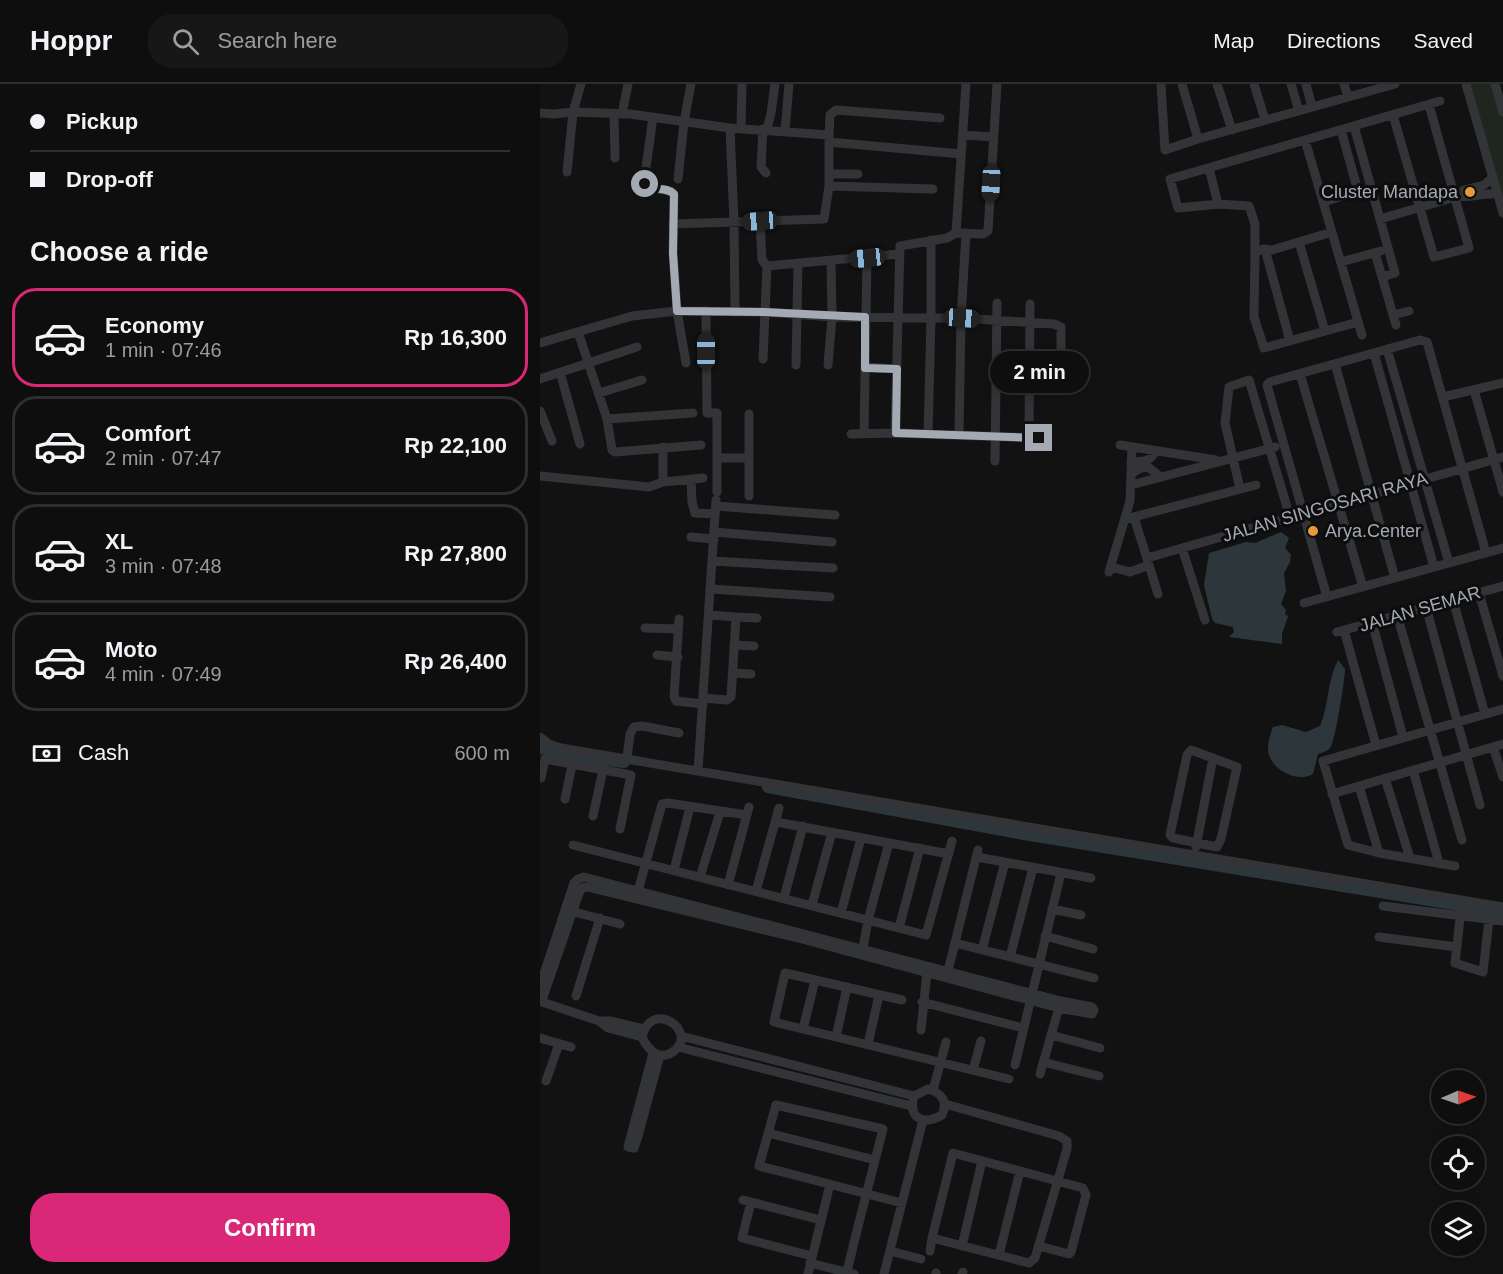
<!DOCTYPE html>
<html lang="en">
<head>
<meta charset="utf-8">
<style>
	body { margin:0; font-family:Arial,sans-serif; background:#171717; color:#f1f3f6; height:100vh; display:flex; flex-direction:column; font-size:22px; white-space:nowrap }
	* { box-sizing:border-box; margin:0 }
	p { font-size:20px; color:#9b9c9e }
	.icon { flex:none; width:33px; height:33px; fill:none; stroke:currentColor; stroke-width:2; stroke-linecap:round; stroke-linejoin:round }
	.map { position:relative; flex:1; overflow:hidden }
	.side { display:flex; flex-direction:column; background:#0e0e0e; width:540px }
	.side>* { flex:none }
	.top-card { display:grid; align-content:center; height:132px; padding:0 30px; background:#0e0e0e }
	.needle { width:39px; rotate:88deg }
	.tools { position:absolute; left:891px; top:986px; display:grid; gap:12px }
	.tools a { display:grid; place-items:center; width:54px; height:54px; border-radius:50%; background:#0e0e0e; box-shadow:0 3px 15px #0003,0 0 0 2px #2e2e2e; font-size:30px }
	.end { position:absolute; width:27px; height:27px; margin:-14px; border:8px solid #a4aab3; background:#111; box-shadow:0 0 0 3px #111 }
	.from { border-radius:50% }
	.bubble { position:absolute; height:42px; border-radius:21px; background:#0e0e0e; box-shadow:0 3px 15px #0003,0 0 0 2px #2e2e2e; font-size:20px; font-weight:600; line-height:42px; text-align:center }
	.car { position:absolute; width:18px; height:36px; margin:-18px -9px; border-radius:8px; box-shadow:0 0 4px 2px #0007; background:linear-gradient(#222 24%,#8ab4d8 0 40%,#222 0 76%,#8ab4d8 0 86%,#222 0) }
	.top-card b { display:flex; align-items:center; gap:21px; height:57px; font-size:22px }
	.top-card b+b { border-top:2px solid #2e2e2e }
	.top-card i { width:15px; height:15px; background:#f1f3f6 }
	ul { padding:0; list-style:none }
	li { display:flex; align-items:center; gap:18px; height:99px; margin:0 12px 9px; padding:0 18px; border:3px solid #2e2e2e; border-radius:24px }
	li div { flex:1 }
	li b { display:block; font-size:22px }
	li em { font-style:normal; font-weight:600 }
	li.selected { border-color:#db2777 }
	li>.icon { width:54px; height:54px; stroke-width:1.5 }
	h2 { padding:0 30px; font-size:27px; line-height:72px }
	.pay { display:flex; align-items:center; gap:15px; height:66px; padding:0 30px; font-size:22px }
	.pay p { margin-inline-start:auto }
	.action { display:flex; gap:12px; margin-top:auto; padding:12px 30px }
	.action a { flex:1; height:69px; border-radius:24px; background:#db2777; color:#fff; font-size:24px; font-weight:600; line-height:69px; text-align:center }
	header { display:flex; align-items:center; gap:36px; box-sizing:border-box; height:84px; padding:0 30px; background:#0e0e0e; border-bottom:2px solid #2e2e2e }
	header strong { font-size:28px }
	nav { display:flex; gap:33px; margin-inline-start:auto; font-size:21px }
	.search { width:420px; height:54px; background:#171717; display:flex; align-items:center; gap:15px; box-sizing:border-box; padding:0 21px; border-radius:24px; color:#9b9c9e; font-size:22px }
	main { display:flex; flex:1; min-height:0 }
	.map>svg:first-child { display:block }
	.green { fill:#1e261f }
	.water { fill:#2c363b }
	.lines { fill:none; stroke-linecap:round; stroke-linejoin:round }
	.river { stroke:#2c363b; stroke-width:12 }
	.minor { stroke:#333438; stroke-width:9 }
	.route { stroke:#a4aab3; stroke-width:8 }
	.poi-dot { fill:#e79b36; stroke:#0d0d0e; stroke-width:2 }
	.labels { text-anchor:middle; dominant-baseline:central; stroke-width:6; stroke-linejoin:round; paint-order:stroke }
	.poi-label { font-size:18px; fill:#a4aab3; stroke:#0d0d0e; text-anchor:end }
	.street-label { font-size:18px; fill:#a4aab3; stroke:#0d0d0e }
</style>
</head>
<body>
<header>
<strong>Hoppr</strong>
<div class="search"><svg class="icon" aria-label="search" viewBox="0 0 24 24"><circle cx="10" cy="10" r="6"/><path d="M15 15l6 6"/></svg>Search here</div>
<nav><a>Map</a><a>Directions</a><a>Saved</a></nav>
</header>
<main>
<section class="side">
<div class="top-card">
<b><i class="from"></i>Pickup</b>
<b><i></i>Drop-off</b>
</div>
<h2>Choose a ride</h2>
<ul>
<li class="selected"><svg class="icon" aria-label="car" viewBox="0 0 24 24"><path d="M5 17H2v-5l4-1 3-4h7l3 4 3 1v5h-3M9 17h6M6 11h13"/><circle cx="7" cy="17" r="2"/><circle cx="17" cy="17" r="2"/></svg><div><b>Economy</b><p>1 min · 07:46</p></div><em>Rp 16,300</em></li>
<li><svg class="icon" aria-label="car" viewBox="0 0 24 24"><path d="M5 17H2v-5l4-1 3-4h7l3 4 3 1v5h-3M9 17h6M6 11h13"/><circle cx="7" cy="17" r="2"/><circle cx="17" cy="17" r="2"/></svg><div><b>Comfort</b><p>2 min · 07:47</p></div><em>Rp 22,100</em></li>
<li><svg class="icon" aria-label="car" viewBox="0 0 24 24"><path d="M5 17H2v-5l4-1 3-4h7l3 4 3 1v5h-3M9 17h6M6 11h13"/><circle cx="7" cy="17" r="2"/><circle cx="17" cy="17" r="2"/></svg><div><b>XL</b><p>3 min · 07:48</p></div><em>Rp 27,800</em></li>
<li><svg class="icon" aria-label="car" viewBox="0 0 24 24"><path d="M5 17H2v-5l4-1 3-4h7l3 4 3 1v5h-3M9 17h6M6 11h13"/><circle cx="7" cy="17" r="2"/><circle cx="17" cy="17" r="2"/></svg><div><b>Moto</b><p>4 min · 07:49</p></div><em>Rp 26,400</em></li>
</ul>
<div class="pay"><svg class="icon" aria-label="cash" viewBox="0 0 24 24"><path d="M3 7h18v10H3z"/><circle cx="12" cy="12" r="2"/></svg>Cash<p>600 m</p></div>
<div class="action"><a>Confirm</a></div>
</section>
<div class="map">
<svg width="963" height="1190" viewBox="0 0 963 1190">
	<rect width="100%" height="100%" fill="#121213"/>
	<path class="green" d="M 926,0 L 955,0 L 963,28 L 963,129 Z
		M 0,653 L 9,660 L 963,823 L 963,828 L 550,761 L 97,679 L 66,676 L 63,685 L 5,675 L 0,672 Z"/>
	<path class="water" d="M 741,448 L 749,454 L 745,464 L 751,471 L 750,478 L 744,489 L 746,507 L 741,520 L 746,526 L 745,530 L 748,532 L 742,550 L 742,560 L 689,553 L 694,548 L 693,543 L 675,539 L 672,535 L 664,501 L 669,469 L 706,458 L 715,459 Z
		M 798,576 L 805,585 C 805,595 795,660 790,664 C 788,667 781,669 778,670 L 773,690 C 758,699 734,687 729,671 C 726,662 730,651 733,643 L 742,641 L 766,648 L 780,642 C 789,620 787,597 798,576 Z"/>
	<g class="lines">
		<path class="river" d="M 0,663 L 36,672 L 84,678
			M 228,703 L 484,750 L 963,828"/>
		<path class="minor" d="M 621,0 L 625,66 L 658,55 L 642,0
			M 677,0 L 692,46
			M 714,0 L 725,36
			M 751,0 L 759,27
			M 766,0 L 772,23
			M 804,0 L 808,13
			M 926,0 L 963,129
			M 955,0 L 963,28
			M 0,29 L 14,30 L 33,28 L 90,30 L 190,44 L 289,51 L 289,102 L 284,135 L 133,140
			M 74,30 L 75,74
			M 82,30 L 88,0
			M 853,31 L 894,173 L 929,164 L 889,21
			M 113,33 L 104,98 L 109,103 L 131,107 L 134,110 L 133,169 L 137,227 L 146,279
			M 814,42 L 855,189 L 842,193
			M 190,44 L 194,138 L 195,228
			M 201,44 L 202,0
			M 223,45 L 221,83 L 226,89
			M 227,45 L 231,29 L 235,0
			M 801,46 L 818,107
			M 245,47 L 249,0
			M 289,51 L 290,31 L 296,26 L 400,34
			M 423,51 L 453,53
			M 658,55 L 855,0
			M 765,56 L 822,251
			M 289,58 L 421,70
			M 669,84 L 678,120 L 709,122 L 715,140 L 715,169
			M 27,88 L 33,28 L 41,0
			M 289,90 L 318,90
			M 138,95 L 144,38 L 151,0
			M 289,102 L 393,105
			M 919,112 C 929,115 944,108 958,110
			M 783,118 L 823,106
			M 679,120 L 638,124 L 630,95 L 900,17
			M 840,135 L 919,112 L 924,106 L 944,101 L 953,93
			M 220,137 L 222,176 L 227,182 L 223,275
			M 792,148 L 732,166 L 724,165 L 715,168 L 714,233 L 724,264 L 818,238
			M 416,149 L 426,0
			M 759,158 L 785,247
			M 725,165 L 750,257
			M 835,169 L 856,241
			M 801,178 L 841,167
			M 227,182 L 359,170
			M 166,227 L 167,329 L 177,329 L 177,374
			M 853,231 L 869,227
			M 38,248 L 67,335 L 153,329
			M 0,259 L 92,232 L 137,227 L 224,228 L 292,233 L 421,234 L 514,240 L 521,243 L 521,292
			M 847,265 L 909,479
			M 834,269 L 894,483
			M 795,280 L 855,494
			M 256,281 L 258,179
			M 288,281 L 292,233 L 291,177
			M 325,283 L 357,285
			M 20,288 L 40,360
			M 760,290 L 823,503
			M 0,295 L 97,263
			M 934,306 L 963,408
			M 59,309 L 102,296
			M 903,313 L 963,299
			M 0,327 L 12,357
			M 67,335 L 72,366 L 75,368 L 161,361
			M 324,349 L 327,174
			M 355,349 L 360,162 L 407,154 L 416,149 L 443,150 L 448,147 L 457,0
			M 311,350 L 355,349 L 499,354
			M 388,350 L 391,235 L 391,156
			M 419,351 L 421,234 L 426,149
			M 489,354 L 490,220
			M 580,361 L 676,376
			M 455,377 L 457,219
			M 591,378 C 602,378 611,378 615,367
			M 591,390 L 601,384 L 608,383 L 617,390 L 617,394
			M 0,392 L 109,403 L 123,398 L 163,394
			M 151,395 L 152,418 L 155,429 L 175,430
			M 123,398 L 123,363
			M 591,401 L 735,363
			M 700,405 L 685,339 L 689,303 L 709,296 L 750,433
			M 177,408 L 177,374 L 209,374
			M 209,412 L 209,330
			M 176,422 L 295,431
			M 594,433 L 618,510
			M 586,435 L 716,401
			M 174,448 L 292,458
			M 151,453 L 174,455
			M 642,464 L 665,536
			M 607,474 L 963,373
			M 172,477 L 293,484
			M 571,483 L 590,488 L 609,481
			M 569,488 L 590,417 L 592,363
			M 171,505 L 290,513
			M 939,509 L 963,592
			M 787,513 L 727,301 L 730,298 L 880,256 L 887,258 L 946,469
			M 913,516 L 945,630
			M 764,519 L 963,464
			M 886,523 L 940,721
			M 857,531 L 922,756
			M 196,533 L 217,534
			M 139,535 L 134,612 L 136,617 L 163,620
			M 832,538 L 863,653
			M 105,544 L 138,545
			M 804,546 L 836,661
			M 797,548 L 963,502
			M 194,561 L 214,562
			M 117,571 L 138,573
			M 193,589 L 211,590
			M 163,614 L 187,616 L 191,613 L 196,533 L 169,531
			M 0,653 L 9,660 L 21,664 L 963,823
			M 953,663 L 963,693
			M 651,666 L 697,683 L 681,755 L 677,763 L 633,754 L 630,751 L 647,671 Z
			M 87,674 L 90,650 L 94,643 L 102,642 L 139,649
			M 873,686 L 899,779
			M 158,687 L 176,416
			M 1,694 L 5,675 L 91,691 L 80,745
			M 845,694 L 870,774
			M 819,702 L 839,769
			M 792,710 L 963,660
			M 25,715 L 32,681
			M 53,732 L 64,681
			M 236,738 L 409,770
			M 33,761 L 386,851 L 412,757
			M 656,763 L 673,674
			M 437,773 L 551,794
			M 915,782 L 839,769 L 808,761 L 783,677 L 963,625
			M 134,786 L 150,723
			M 160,793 L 180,728
			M 188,801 L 209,723
			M 216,807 L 239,724
			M 97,811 L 122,720 L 128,719 L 207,731
			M 244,814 L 263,742
			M 922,817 L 915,879 L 943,888 L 949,836
			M 272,821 L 292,748
			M 843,822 L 963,837
			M 512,825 L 541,831
			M 27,826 L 80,840
			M 301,829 L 321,754
			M 359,844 L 380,764
			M 505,852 L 553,865
			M 839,853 L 917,863
			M 415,859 L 554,894
			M 442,866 L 465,778
			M 322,870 L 328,836 L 349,759
			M 470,873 L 493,784
			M 407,891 L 438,766
			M 0,902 L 34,799 L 38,795 L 44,793 L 521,917 L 552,923 L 554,926 L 552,930 L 519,924 L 262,855 L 47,803 L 42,804 L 39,809 L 2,916
			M 36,912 L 60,834
			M 362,916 L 245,889 L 234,938 L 469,995
			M 2,918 L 59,937 L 70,937 L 104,945
			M 382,918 L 483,944
			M 59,937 L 68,944 L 102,953 C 108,966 120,978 134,967 C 159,947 111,914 102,953
			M 263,945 L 275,896
			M 381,946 L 387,888
			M 511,951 L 560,964
			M 141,952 L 374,1012 L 388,1005 C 402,1009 408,1017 402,1031 C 383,1042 368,1034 374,1012
			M 296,953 L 307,903
			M 0,954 L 31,963
			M 328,960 L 339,911
			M 138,963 L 371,1022
			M 113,969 L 88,1063 L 94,1064 L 98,1052 L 120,971
			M 503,978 L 559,992
			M 475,981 L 521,789
			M 433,986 L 441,957
			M 500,990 L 520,920
			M 6,997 L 19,960
			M 393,1006 L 406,958
			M 405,1020 L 519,1052 L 527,1057 L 527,1065 L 495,1174 L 489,1179 L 392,1154 L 413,1069 L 543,1104 L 546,1111 L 531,1168 L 529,1170 L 499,1162
			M 228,1049 L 335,1076
			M 203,1116 L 281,1136
			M 211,1118 L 202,1154 L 272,1172
			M 422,1162 L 442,1077
			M 350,1167 L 381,1175
			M 390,1167 L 392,1154
			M 459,1171 L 480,1087
			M 270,1179 L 314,1190
			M 307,1188 C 318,1140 331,1093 343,1045 L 236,1021 L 219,1082 C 267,1094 315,1107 362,1119
			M 268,1190 L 290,1100
			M 344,1190 L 383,1036
			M 396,1190 L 396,1189
			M 422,1190 L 423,1188"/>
	</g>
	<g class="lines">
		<path class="route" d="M 105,100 C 113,108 126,102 134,110 L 133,169 L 137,227 L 224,228 L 325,233 L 325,284 L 357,285 L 356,349 L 499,354"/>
	</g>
	<g class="poi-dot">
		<circle cx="930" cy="108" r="6"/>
		<circle cx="773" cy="447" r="6"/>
	</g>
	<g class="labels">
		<g class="poi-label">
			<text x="918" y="108">Cluster Mandapa</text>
			<text x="785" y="447" text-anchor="start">Arya.Center</text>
		</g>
		<g class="street-label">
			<text transform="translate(785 423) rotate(-16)">JALAN SINGOSARI RAYA</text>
			<text transform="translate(880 525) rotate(-16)">JALAN SEMAR</text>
		</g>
	</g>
</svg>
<div class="tools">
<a><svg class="needle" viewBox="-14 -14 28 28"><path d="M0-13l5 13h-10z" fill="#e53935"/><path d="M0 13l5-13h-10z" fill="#9b9c9e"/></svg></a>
<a><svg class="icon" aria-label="locate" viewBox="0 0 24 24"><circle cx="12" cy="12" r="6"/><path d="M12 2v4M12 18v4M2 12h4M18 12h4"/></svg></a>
<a><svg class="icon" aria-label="layers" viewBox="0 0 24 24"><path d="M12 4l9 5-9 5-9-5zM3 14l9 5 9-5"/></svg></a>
</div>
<i class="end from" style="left:105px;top:100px"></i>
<i class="end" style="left:499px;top:354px"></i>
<div class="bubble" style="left:450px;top:267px;width:99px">2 min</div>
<i class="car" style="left:451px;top:99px;rotate:183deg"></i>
<i class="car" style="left:220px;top:137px;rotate:266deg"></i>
<i class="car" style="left:327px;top:174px;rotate:264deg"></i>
<i class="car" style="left:422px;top:234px;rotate:94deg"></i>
<i class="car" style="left:166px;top:267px;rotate:0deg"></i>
</div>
</main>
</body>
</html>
